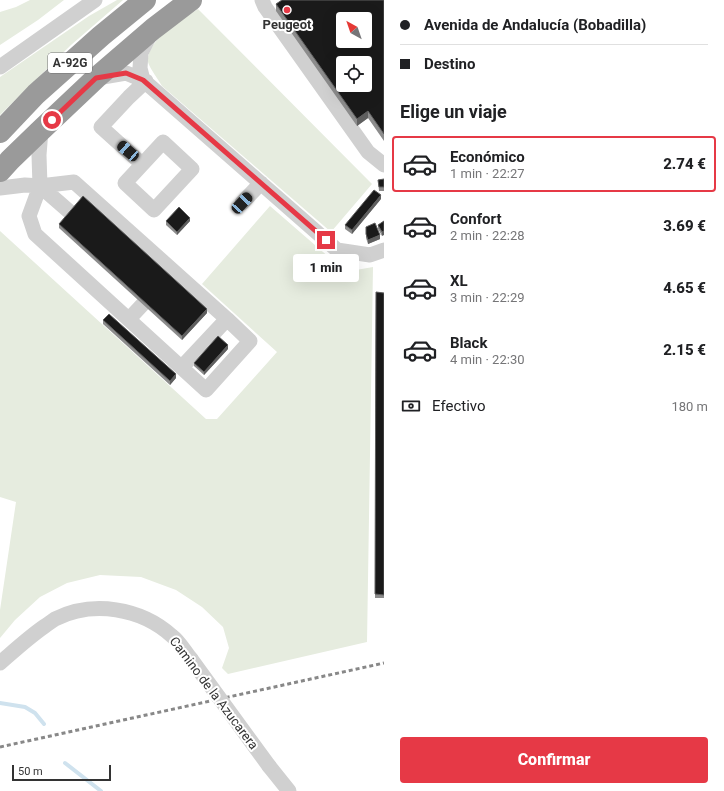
<!DOCTYPE html>
<html lang="es">
<head>
<meta charset="utf-8">
<style>
	body { margin:0; font-family:Roboto,sans-serif; background:#f6f6f6; color:#202124; height:100vh; display:flex; flex-direction:column; font-size:15px; white-space:nowrap }
	* { box-sizing:border-box; margin:0 }
	p { font-size:13px; color:#757577 }
	.icon { flex:none; width:22px; height:22px; fill:none; stroke:currentColor; stroke-width:2; stroke-linecap:round; stroke-linejoin:round }
	.map { position:relative; flex:1; overflow:hidden }
	.sheet { display:flex; flex-direction:column; background:#fff; width:340px }
	.sheet>* { flex:none }
	.hud { display:grid; align-content:center; height:88px; padding:0 16px; background:#fff }
	.needle { width:26px; rotate:320deg }
	.fabs { position:absolute; left:336px; top:12px; display:grid; gap:8px }
	.fabs a { display:grid; place-items:center; width:36px; height:36px; border-radius:4px; background:#fff; box-shadow:0 4px 16px #0002; font-size:20px }
	.scale { position:absolute; left:12px; bottom:10px; width:99px; box-sizing:border-box; padding-left:4px; border:2px solid #333; border-top:0; font-size:11px; line-height:14px; white-space:nowrap; color:#333; -webkit-text-stroke:3px #fff; paint-order:stroke }
	.end { position:absolute; width:18px; height:18px; margin:-9px; border:5px solid #e63946; background:#fff; box-shadow:0 0 0 2px #fff }
	.from { border-radius:50% }
	.bubble { position:absolute; height:28px; border-radius:4px; background:#fff; box-shadow:0 4px 16px #0002; font-size:13px; font-weight:800; line-height:28px; text-align:center }
	.car { position:absolute; width:12px; height:24px; margin:-12px -6px; border-radius:5px; box-shadow:0 0 3px 1px #0007; background:linear-gradient(#222 24%,#8ab4d8 0 40%,#222 0 76%,#8ab4d8 0 86%,#222 0) }
	.hud b { display:flex; align-items:center; gap:14px; height:38px; font-size:15px }
	.hud b+b { border-top:1px solid #e0e0e0 }
	.hud i { width:10px; height:10px; background:#202124 }
	ul { padding:0; list-style:none }
	li { display:flex; align-items:center; gap:12px; height:56px; margin:0 8px 6px; padding:0 8px; border:2px solid transparent; border-radius:4px }
	li div { flex:1 }
	li b { display:block; font-size:15px }
	li em { font-style:normal; font-weight:800 }
	li.active { border-color:#e63946 }
	li>.icon { width:36px; height:36px; stroke-width:1.5 }
	h2 { padding:0 16px; font-size:18px; line-height:48px }
	.pay { display:flex; align-items:center; gap:10px; height:44px; padding:0 16px; font-size:15px }
	.pay p { margin-inline-start:auto }
	.button { display:flex; gap:8px; margin-top:auto; padding:8px 16px }
	.button a { flex:1; height:46px; border-radius:4px; background:#e63946; color:#fff; font-size:16px; font-weight:800; line-height:46px; text-align:center }
	main { display:flex; flex:1; min-height:0 }
	.map>svg:first-child { display:block }
	.green { fill:#e6ecdf }
	.lines { fill:none; stroke-linecap:round; stroke-linejoin:round }
	.stream { stroke:#cfe2ee; stroke-width:4 }
	.minor { stroke:#d0d0d0; stroke-width:15 }
	.highway { stroke:#9a9a9a; stroke-width:22 }
	.rail { stroke:#888; stroke-width:3; stroke-dasharray:4 3; stroke-linecap:butt }
	.minor-bridge { stroke:#d0d0d0; stroke-width:15 }
	.wall { fill:#8c8c8c }
	.shaded-wall { fill:#5f5f5f }
	.building { fill:#1a1a1a; stroke:#5f5f5f; fill-rule:evenodd }
	.route { stroke:#e63946; stroke-width:5 }
	.poi-dot { fill:#e63946; stroke:#fff; stroke-width:1.5 }
	.labels { text-anchor:middle; dominant-baseline:central; stroke-width:4; stroke-linejoin:round; paint-order:stroke }
	.shield { fill:#fff; stroke:#707070; stroke-width:1 }
	.shield-label { font-size:12px; font-weight:bold; fill:#333 }
	.poi-label { font-size:13px; font-weight:bold; fill:#333; stroke:#fff }
	.street-label { font-size:13px; fill:#333; stroke:#fff }
</style>
</head>
<body>
<main>
<div class="map">
<svg width="384" height="791" viewBox="0 0 384 791">
	<rect width="100%" height="100%" fill="#fff"/>
	<path class="green" d="M 30,0 L 64,0 L 38,20 L 0,45 L 0,12 L 16,7 Z
		M 117,0 L 123,0 L 71,45 L 0,115 L 0,77 L 89,16 Z
		M 198,9 L 372,184 L 331,232 L 162,86 C 159,81 149,67 148,62 C 146,40 183,19 198,9 Z
		M 270,206 L 338,265 L 356,270 L 373,267 L 367,642 L 228,674 L 222,668 L 229,648 L 223,627 L 202,607 L 176,590 L 141,577 L 100,575 L 67,583 L 40,597 L 15,620 L 0,638 L 0,610 L 16,502 L 0,497 L 0,231 L 206,419 L 217,419 L 277,352 L 202,284 Z"/>
	<g class="lines">
		<path class="stream" d="M 0,703 L 25,707 L 35,713 L 44,724
			M 65,763 L 101,791"/>
		<path class="minor" d="M 262,0 L 265,7 L 368,152 L 384,165
			M 0,67 L 95,0
			M 97,78 L 126,73 L 143,80 L 337,250 L 370,255 L 384,250
			M 143,80 L 140,68 L 141,53 L 150,35
			M 163,142 L 192,169 L 154,210 L 125,183 Z
			M 142,164 L 101,127 L 129,97 L 146,81
			M 40,186 L 29,216 L 35,234 L 206,390 L 250,341 L 227,319 L 182,367
			M 40,186 L 74,182 L 227,319
			M 40,186 L 71,213
			M 0,188 L 25,185 L 40,186 L 39,155 L 41,130
			M 242,203 L 261,183
			M 129,319 L 143,304
			M 0,663 C 15,650 29,637 45,626 C 48,624 52,621 55,619 C 93,600 141,608 172,636 C 180,642 185,652 191,659
			M 269,766 L 289,791"/>
		<path class="highway" d="M 0,132 L 36,94 L 101,36 L 145,0
			M 0,171 L 10,160 L 41,130 L 96,78 L 153,29 L 191,0"/>
		<path class="rail" d="M 0,747 L 384,663"/>
		<path class="minor-bridge" d="M 191,659 L 269,766"/>
	</g>
	<path class="wall" d="M 384,0 L 384,141 L 368,118 L 357,126 L 276,11 L 276,4 Z
		M 384,179 L 384,191 L 379,191 L 378,180 Z
		M 381,199 L 352,234 L 345,229 L 345,225 Z
		M 166,221 L 190,221 L 177,235 L 166,225 Z
		M 384,221 L 382,236 L 378,229 L 378,225 Z
		M 59,224 L 207,313 L 182,340 L 59,228 Z
		M 366,227 L 380,239 L 368,244 L 366,238 Z
		M 376,292 L 384,293 L 384,598 L 375,598 Z
		M 103,320 L 176,378 L 170,385 L 103,324 Z
		M 228,349 L 204,375 L 194,366 L 194,363 Z"/>
	<path class="shaded-wall" d="M 368,111 L 368,118 L 357,126 L 357,119 Z
		M 381,195 L 381,199 L 352,234 L 352,230 Z
		M 190,218 L 190,221 L 177,235 L 177,232 Z
		M 384,231 L 384,235 L 382,236 L 382,232 Z
		M 380,235 L 380,239 L 368,244 L 368,240 Z
		M 207,309 L 207,313 L 182,340 L 182,336 Z
		M 228,345 L 228,349 L 204,375 L 204,372 Z
		M 176,374 L 176,378 L 170,385 L 170,381 Z"/>
	<path class="building" d="M 282,0 L 384,0 L 384,134 L 368,111 L 357,119 L 276,4 ZM 343,19 L 365,19 L 365,41 L 343,41 ZM 343,63 L 365,63 L 365,85 L 343,85 Z
		M 384,179 L 384,187 L 379,187 L 378,180 Z
		M 374,190 L 381,195 L 352,230 L 345,225 Z
		M 83,196 L 207,309 L 182,336 L 59,224 Z
		M 179,207 L 190,218 L 177,232 L 166,221 Z
		M 384,221 L 384,231 L 382,232 L 378,225 Z
		M 375,223 L 380,235 L 368,240 L 366,234 L 366,227 Z
		M 376,292 L 384,293 L 384,595 L 375,594 Z
		M 109,314 L 176,374 L 170,381 L 103,320 Z
		M 218,336 L 228,345 L 204,372 L 194,363 Z"/>
	<g class="lines">
		<path class="route" d="M 52,120 L 96,78 L 126,73 L 143,80 L 326,240"/>
	</g>
	<circle class="poi-dot" cx="287" cy="10" r="4"/>
	<g class="labels">
		<rect class="shield" x="48" y="53" width="44" height="20" rx="3"/>
		<g class="shield-label">
			<text x="70" y="63">A-92G</text>
		</g>
		<g class="poi-label">
			<text x="287" y="24">Peugeot</text>
		</g>
		<g class="street-label">
			<text transform="translate(214 693) rotate(53)">Camino de la Azucarera</text>
		</g>
	</g>
</svg>
<div class="fabs">
<a><svg class="needle" viewBox="-14 -14 28 28"><path d="M0-13l5 13h-10z" fill="#e53935"/><path d="M0 13l5-13h-10z" fill="#757577"/></svg></a>
<a><svg class="icon" aria-label="locate" viewBox="0 0 24 24"><circle cx="12" cy="12" r="6"/><path d="M12 2v4M12 18v4M2 12h4M18 12h4"/></svg></a>
</div>
<div class="scale">50 m</div>
<i class="end from" style="left:52px;top:120px"></i>
<i class="end" style="left:326px;top:240px"></i>
<div class="bubble" style="left:293px;top:254px;width:66px">1 min</div>
<i class="car" style="left:128px;top:151px;rotate:311deg"></i>
<i class="car" style="left:242px;top:203px;rotate:43deg"></i>
</div>
<section class="sheet">
<div class="hud">
<b><i class="from"></i>Avenida de Andalucía (Bobadilla)</b>
<b><i></i>Destino</b>
</div>
<h2>Elige un viaje</h2>
<ul>
<li class="active"><svg class="icon" aria-label="car" viewBox="0 0 24 24"><path d="M5 17H2v-5l4-1 3-4h7l3 4 3 1v5h-3M9 17h6M6 11h13"/><circle cx="7" cy="17" r="2"/><circle cx="17" cy="17" r="2"/></svg><div><b>Económico</b><p>1 min · 22:27</p></div><em>2.74 €</em></li>
<li><svg class="icon" aria-label="car" viewBox="0 0 24 24"><path d="M5 17H2v-5l4-1 3-4h7l3 4 3 1v5h-3M9 17h6M6 11h13"/><circle cx="7" cy="17" r="2"/><circle cx="17" cy="17" r="2"/></svg><div><b>Confort</b><p>2 min · 22:28</p></div><em>3.69 €</em></li>
<li><svg class="icon" aria-label="car" viewBox="0 0 24 24"><path d="M5 17H2v-5l4-1 3-4h7l3 4 3 1v5h-3M9 17h6M6 11h13"/><circle cx="7" cy="17" r="2"/><circle cx="17" cy="17" r="2"/></svg><div><b>XL</b><p>3 min · 22:29</p></div><em>4.65 €</em></li>
<li><svg class="icon" aria-label="car" viewBox="0 0 24 24"><path d="M5 17H2v-5l4-1 3-4h7l3 4 3 1v5h-3M9 17h6M6 11h13"/><circle cx="7" cy="17" r="2"/><circle cx="17" cy="17" r="2"/></svg><div><b>Black</b><p>4 min · 22:30</p></div><em>2.15 €</em></li>
</ul>
<div class="pay"><svg class="icon" aria-label="cash" viewBox="0 0 24 24"><path d="M3 7h18v10H3z"/><circle cx="12" cy="12" r="2"/></svg>Efectivo<p>180 m</p></div>
<div class="button"><a>Confirmar</a></div>
</section>
</main>
</body>
</html>
